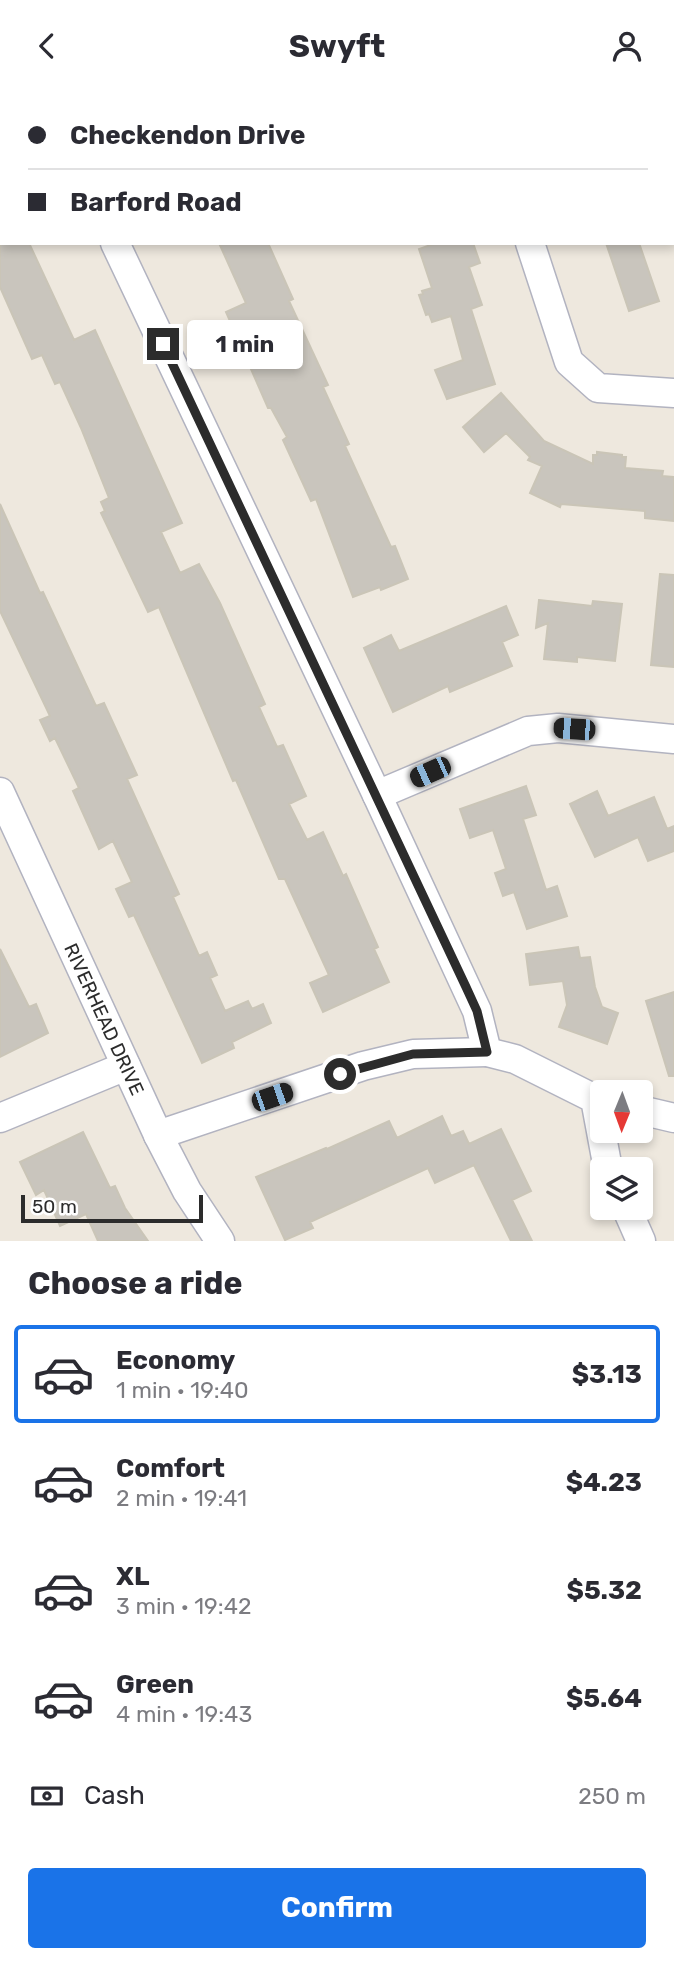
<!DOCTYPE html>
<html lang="en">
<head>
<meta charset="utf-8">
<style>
	body { margin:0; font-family:Rubik,sans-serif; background:#f2f2f3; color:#2b2b33; height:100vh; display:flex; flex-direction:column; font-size:26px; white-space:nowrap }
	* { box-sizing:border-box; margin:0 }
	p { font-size:23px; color:#7c7c81 }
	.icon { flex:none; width:38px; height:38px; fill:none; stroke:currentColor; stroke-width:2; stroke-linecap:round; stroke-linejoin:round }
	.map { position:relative; height:1150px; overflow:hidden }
	.sheet { display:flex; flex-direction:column; background:#fff; flex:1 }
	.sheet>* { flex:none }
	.guide { position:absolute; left:0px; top:0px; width:676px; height:154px; box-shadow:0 4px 10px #0003; display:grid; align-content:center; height:154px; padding:0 28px; background:#fff }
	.needle { width:46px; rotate:181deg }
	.controls { position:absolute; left:590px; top:989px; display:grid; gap:14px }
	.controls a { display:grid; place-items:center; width:63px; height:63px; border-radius:7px; background:#fff; box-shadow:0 4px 10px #0003; font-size:35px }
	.scale { position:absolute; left:21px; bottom:18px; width:182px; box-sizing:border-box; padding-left:7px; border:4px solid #2c2c2c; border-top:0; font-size:19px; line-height:24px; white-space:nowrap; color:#2c2c2c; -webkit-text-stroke:5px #fff; paint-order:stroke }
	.end { position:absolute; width:32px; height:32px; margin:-16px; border:9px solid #2c2c2c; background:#fff; box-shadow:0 0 0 4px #fff }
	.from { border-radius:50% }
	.bubble { position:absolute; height:49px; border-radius:7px; background:#fff; box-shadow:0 4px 10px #0003; font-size:23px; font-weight:700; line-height:49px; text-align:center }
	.car { position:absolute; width:21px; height:42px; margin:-21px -10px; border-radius:9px; box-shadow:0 0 5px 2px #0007; background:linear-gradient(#222 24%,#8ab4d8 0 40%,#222 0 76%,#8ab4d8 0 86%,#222 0) }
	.guide b { display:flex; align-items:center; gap:24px; height:66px; font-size:26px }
	.guide b+b { border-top:2px solid #e1e1e2 }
	.guide i { width:18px; height:18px; background:#2b2b33 }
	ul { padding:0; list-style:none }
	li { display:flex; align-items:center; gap:21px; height:98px; margin:0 14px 10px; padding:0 14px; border:4px solid transparent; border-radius:7px }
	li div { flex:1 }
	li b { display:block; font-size:26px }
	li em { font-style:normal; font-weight:700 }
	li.selected { border-color:#1a73e8 }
	li>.icon { width:63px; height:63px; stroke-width:1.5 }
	h2 { padding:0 28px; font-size:32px; line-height:84px }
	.pay { display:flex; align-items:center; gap:18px; height:77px; padding:0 28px; font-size:26px }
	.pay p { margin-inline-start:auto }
	.button { display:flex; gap:14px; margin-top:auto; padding:14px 28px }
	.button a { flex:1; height:80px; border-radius:7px; background:#1a73e8; color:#fff; font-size:28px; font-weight:700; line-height:80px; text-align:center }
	header { display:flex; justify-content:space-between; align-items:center; height:91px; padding:0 28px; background:#fff; font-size:32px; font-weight:700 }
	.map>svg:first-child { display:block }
	.building { fill:#c9c5bd; stroke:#cac5b7; stroke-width:2 }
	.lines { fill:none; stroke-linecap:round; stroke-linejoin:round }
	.minor-casing { stroke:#b2b3c0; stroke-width:31 }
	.minor { stroke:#fff; stroke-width:28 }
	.route { stroke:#2c2c2c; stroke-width:9 }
	.labels { text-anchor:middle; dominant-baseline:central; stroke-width:5; stroke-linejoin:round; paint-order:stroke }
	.street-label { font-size:19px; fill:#2c2c2c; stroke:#fff }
</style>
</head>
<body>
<header><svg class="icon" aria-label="back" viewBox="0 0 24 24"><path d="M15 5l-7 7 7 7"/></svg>Swyft<svg class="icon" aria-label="person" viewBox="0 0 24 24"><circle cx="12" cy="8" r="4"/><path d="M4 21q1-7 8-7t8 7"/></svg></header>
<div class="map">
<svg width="674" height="1150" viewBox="0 0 674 1150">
	<rect width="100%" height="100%" fill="#eee8de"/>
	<path class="building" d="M 0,152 L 29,152 L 74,249 L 95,239 L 182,432 L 161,441 L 180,482 L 199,473 L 220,512 L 265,613 L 259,616 L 277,656 L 283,654 L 306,705 L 289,713 L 307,749 L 323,741 L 343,785 L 346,783 L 378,856 L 374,858 L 389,891 L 323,921 L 310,892 L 329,884 L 285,788 L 279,788 L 236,689 L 233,690 L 159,516 L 148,521 L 101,422 L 105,420 L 101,411 L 109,407 L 81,337 L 60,291 L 55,293 L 42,264 L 32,268 L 0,196 Z
		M 219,152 L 268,152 L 293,208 L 289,210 L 328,294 L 323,296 L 349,353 L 345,355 L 391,456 L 395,455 L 408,488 L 381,499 L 380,496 L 353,506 L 316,408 L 311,410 L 283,349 L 287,346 L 271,317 L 268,317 L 226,221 L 246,212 Z
		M 436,152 L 473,152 L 480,172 L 469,176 L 482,214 L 471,218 L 495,293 L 447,308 L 435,279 L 463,269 L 451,225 L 432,231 L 429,223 L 426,224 L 419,204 L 423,203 L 422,200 L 432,197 L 419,158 Z
		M 606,152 L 639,152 L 659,210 L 629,220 Z
		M 501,302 L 544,350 L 593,373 L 593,364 L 597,364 L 597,361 L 622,364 L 622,366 L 626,366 L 625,377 L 663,380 L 662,385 L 674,386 L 674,430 L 645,427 L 645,420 L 561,413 L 560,416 L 530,402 L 542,375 L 528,369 L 530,366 L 506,342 L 484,361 L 463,336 Z
		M 0,413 L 40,502 L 43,501 L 96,615 L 104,612 L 137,684 L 127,688 L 179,803 L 173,806 L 199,865 L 207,861 L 217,884 L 210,887 L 225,920 L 248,910 L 252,918 L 263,913 L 271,932 L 232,951 L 234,957 L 202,972 L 134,824 L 129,826 L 116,798 L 132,791 L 113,750 L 99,758 L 73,700 L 79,697 L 55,647 L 50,650 L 40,629 L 50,625 L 0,520 Z
		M 660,483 L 674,484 L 674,576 L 651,574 Z
		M 539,509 L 592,515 L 593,510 L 622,513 L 615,570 L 577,566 L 577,571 L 544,568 L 548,532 L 536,537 Z
		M 506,515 L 518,544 L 502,551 L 512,575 L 450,601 L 448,595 L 393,621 L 364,557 L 391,544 L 399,560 Z
		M 526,695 L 536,724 L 523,728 L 546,799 L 557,795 L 567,825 L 527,838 L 514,801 L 503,805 L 495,782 L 506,778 L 493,739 L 470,747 L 460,718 Z
		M 597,700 L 608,725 L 654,706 L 667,738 L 674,735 L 674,760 L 648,770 L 638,746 L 595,766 L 570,713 Z
		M 578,856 L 580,867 L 590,866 L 595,896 L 602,916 L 618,922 L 607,953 L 559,936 L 567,914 L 563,890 L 530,894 L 526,863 Z
		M 0,858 L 29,916 L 36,913 L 48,942 L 0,966 Z
		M 674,901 L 674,985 L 669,985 L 646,910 Z
		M 442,1025 L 451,1045 L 463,1040 L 469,1053 L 501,1038 L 531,1100 L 512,1109 L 532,1150 L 511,1150 L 474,1074 L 435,1092 L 428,1077 L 310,1131 L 313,1137 L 285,1149 L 256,1086 L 326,1057 L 327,1058 L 389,1030 L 397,1047 Z
		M 83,1041 L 110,1097 L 115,1095 L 125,1117 L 148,1150 L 98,1150 L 86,1123 L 60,1135 L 44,1099 L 36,1104 L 20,1071 Z"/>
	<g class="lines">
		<g class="minor-casing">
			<g id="minor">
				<path d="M 40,0 L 41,2"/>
				<path d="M 481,0 L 482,2"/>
				<path d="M 0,4 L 3,0"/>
				<path d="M 115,152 L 377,704 L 477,920 L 487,961 L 515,968 L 595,1008 L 608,1078"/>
				<path d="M 530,152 L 569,271 L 598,297 L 674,302"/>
				<path id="s1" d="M 0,701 L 158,1044 L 187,1100 L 220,1150"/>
				<path d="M 377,704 L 528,640 L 558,637 L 674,648"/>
				<path d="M 640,1019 L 674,1027"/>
				<path d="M 0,1027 L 126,975"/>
				<path d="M 158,1044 L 363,975 L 413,963 L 487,961"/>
				<path d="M 626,1116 L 641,1150"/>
			</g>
		</g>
		<use href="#minor" class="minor"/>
	</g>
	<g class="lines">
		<path class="route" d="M 163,253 L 466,896 L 477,920 L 487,961 L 413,963 L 340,983"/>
	</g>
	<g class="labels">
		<g class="street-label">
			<text stroke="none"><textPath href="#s1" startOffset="250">RIVERHEAD DRIVE</textPath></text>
		</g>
	</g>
</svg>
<div class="controls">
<a><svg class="needle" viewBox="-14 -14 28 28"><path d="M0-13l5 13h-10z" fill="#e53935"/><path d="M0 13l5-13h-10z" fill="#7c7c81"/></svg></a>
<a><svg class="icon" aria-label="layers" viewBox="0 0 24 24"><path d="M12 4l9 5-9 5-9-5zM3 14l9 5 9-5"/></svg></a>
</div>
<div class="scale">50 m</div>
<i class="end from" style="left:340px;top:983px"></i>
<i class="end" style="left:163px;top:253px"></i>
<div class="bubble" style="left:187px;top:229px;width:116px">1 min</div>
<i class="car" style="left:574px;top:638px;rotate:274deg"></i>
<i class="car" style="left:430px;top:681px;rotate:246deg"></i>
<i class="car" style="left:272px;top:1006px;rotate:71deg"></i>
<div class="guide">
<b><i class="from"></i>Checkendon Drive</b>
<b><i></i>Barford Road</b>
</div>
</div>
<section class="sheet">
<h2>Choose a ride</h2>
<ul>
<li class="selected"><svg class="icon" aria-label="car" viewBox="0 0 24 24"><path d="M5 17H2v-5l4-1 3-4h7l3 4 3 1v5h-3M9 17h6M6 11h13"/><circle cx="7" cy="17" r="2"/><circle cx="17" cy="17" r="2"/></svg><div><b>Economy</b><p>1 min · 19:40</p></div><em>$3.13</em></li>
<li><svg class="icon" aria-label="car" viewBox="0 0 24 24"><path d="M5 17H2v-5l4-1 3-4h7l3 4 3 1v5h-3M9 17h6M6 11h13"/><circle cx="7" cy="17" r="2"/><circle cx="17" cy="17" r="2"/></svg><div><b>Comfort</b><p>2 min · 19:41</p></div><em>$4.23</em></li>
<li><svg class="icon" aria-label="car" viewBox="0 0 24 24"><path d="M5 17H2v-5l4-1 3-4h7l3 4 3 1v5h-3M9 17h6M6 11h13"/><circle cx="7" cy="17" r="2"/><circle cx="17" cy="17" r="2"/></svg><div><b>XL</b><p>3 min · 19:42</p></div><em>$5.32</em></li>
<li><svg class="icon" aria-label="car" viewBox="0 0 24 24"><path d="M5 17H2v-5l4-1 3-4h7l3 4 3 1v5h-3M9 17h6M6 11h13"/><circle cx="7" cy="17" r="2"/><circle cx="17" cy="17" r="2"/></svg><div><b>Green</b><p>4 min · 19:43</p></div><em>$5.64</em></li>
</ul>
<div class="pay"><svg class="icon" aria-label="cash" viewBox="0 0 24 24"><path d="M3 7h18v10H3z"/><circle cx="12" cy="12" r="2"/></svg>Cash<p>250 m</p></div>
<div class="button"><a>Confirm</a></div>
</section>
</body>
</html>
